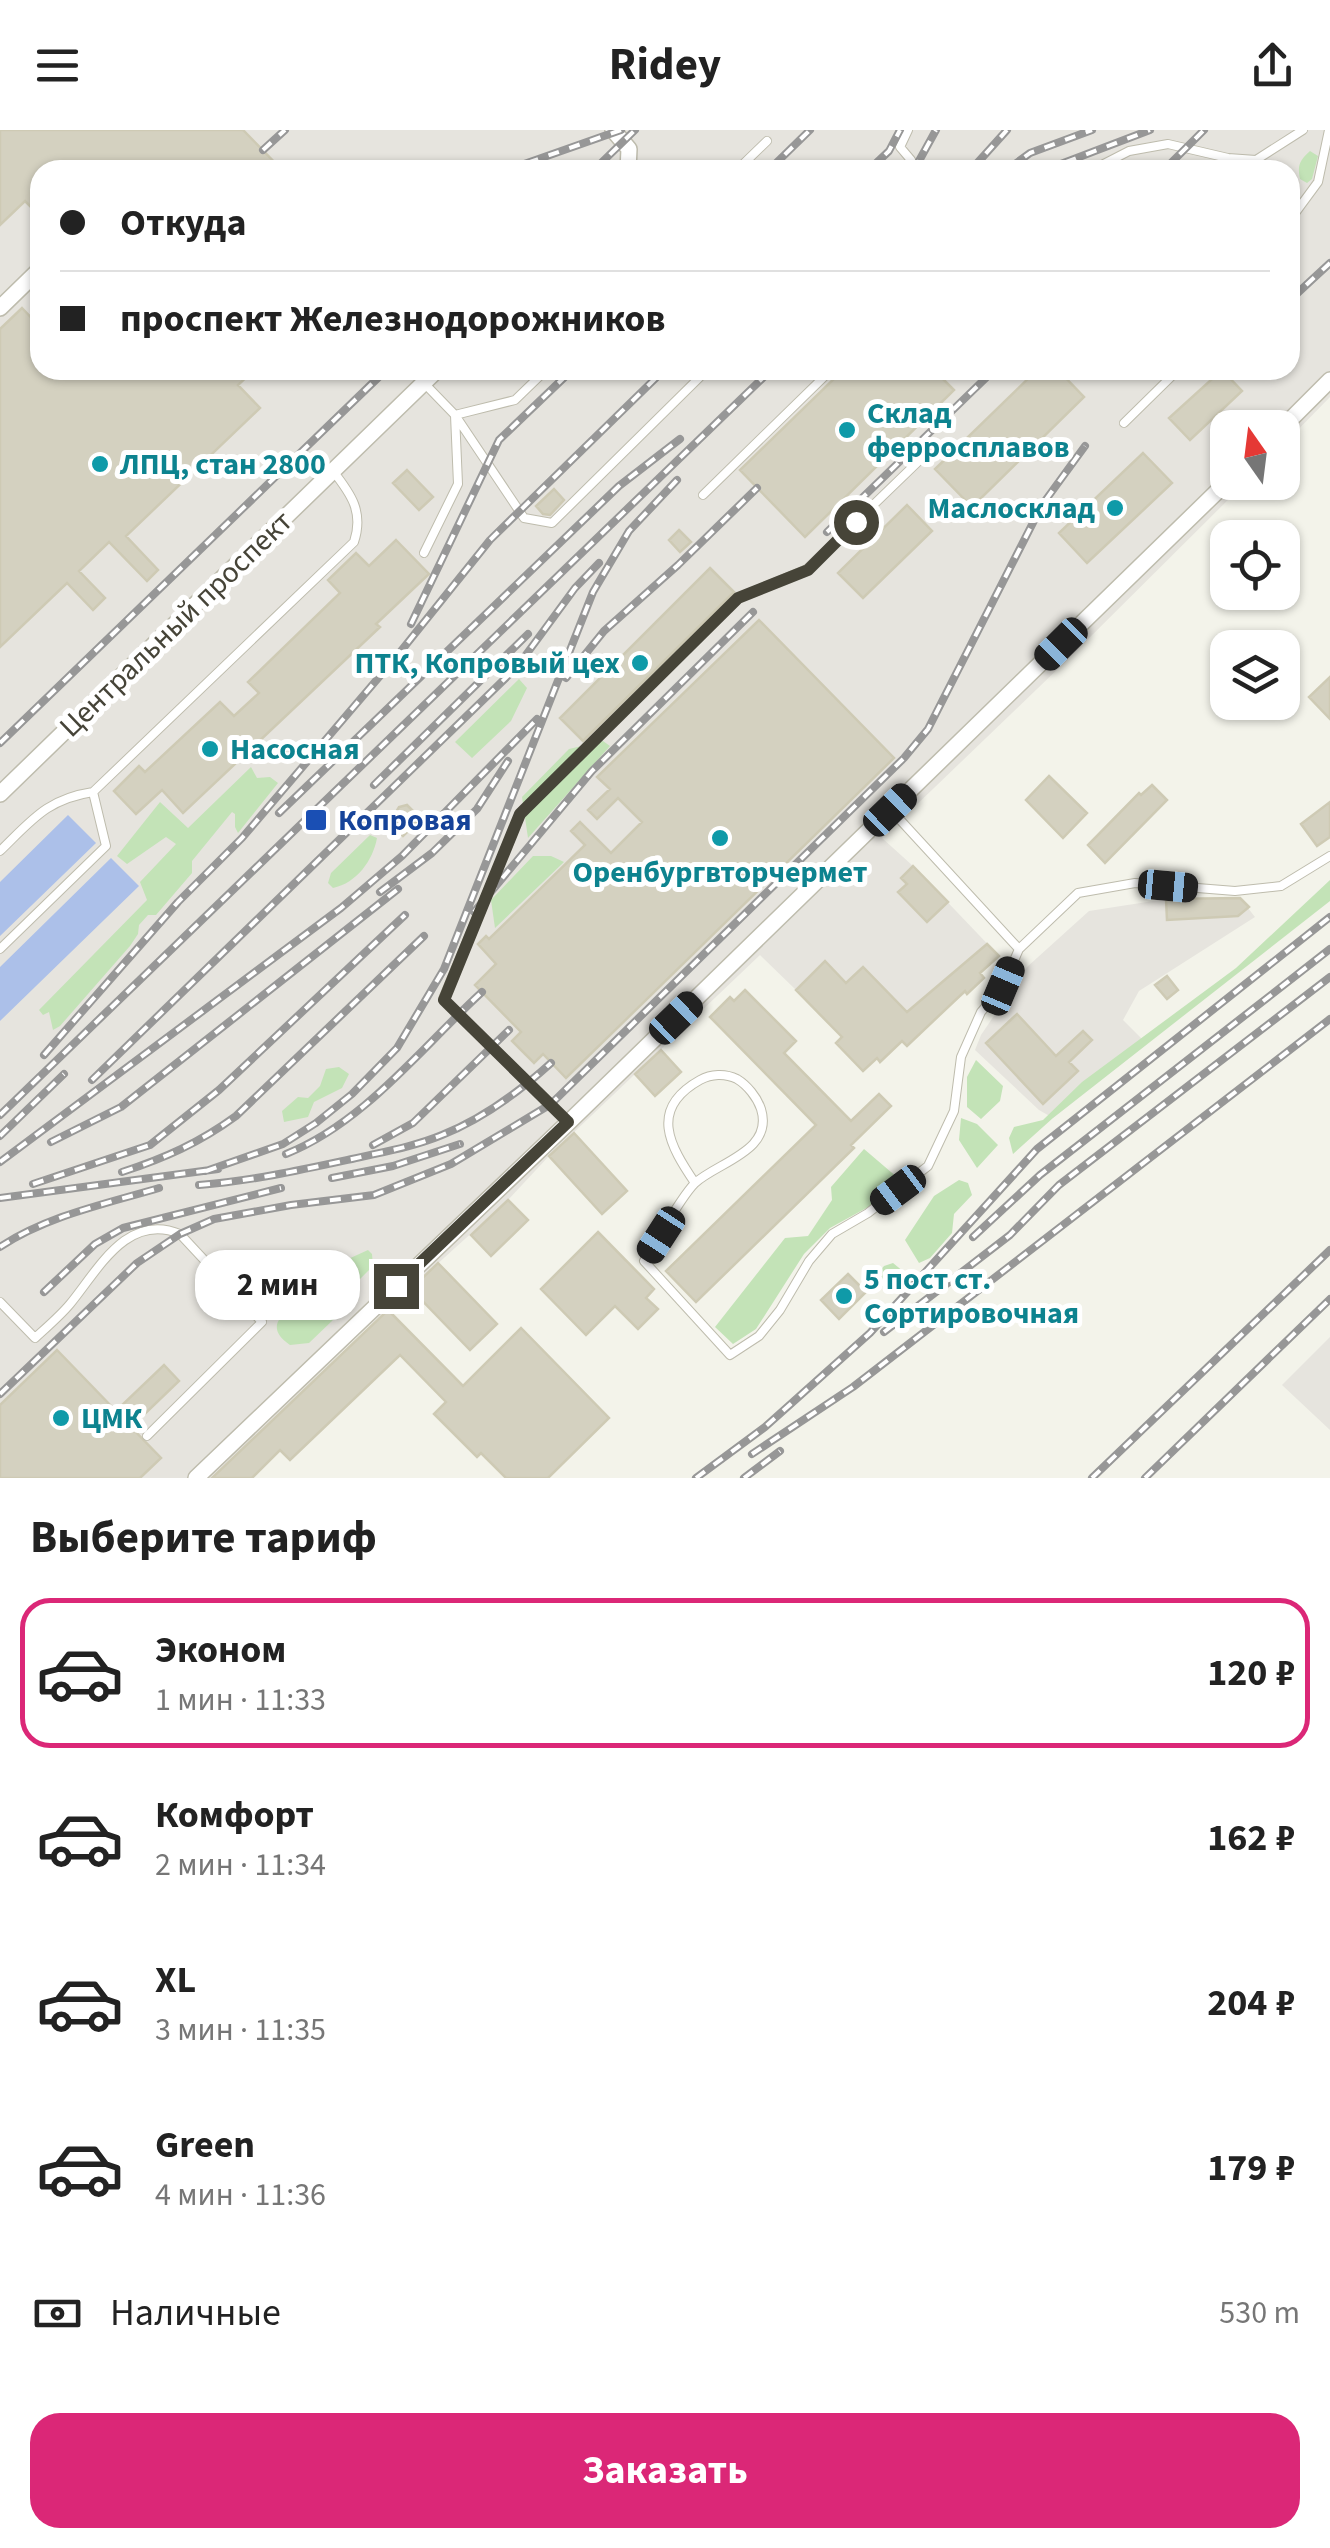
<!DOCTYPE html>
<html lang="ru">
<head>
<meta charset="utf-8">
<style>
	body { margin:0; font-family:"Source Sans 3",sans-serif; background:#f2f2f2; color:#222; height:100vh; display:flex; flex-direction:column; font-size:38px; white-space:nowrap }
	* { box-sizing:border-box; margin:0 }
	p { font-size:32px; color:#767676 }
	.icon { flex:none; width:55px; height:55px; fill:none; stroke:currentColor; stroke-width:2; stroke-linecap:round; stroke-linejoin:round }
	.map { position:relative; height:1348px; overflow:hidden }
	.panel { display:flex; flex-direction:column; background:#fff; flex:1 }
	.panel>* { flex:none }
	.banner { position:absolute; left:30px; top:30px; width:1270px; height:220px; border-radius:30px; box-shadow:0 2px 8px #0004; display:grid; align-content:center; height:220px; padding:0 30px; background:#fff }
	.needle { width:65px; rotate:346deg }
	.tools { position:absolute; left:1210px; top:280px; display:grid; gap:20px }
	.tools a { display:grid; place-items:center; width:90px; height:90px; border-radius:20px; background:#fff; box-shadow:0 2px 8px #0004; font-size:50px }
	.end { position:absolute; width:45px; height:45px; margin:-22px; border:12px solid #464438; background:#fff; box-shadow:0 0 0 5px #fff }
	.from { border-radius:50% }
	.bubble { position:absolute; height:70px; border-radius:30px; background:#fff; box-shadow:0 2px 8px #0004; font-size:32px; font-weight:700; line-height:70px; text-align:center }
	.car { position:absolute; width:30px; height:60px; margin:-30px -15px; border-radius:12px; box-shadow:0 0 8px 2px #0007; background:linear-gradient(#222 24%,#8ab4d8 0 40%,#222 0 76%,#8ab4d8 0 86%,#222 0) }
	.banner b { display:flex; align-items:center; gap:35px; height:95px; font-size:38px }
	.banner b+b { border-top:2px solid #e0e0e0 }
	.banner i { width:25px; height:25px; background:#222 }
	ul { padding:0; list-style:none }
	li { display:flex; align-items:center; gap:30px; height:150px; margin:0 20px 15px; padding:0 10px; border:5px solid transparent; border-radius:30px }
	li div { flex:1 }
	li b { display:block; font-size:38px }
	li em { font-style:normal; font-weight:700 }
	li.current { border-color:#db2777 }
	li>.icon { width:90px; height:90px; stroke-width:1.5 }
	h2 { padding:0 30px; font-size:45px; line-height:120px }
	.pay { display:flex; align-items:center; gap:25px; height:110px; padding:0 30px; font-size:38px }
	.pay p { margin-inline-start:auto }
	.button { display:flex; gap:20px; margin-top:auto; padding:20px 30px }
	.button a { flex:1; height:115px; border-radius:30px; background:#db2777; color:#fff; font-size:40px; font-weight:700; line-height:115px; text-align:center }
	header { display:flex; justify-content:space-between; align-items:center; height:130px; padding:0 30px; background:#fff; font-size:45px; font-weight:700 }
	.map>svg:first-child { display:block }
	.industrial { fill:#e6e4de; fill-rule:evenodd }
	.green { fill:#c3e3b7 }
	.water { fill:#acc0e9 }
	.building { fill:#d4d1c0; stroke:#cecab4; stroke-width:2.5 }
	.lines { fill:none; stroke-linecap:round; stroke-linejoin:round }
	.service-casing { stroke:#bebcad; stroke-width:10 }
	.minor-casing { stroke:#bebcad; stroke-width:18 }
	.service { stroke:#fff; stroke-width:8 }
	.minor { stroke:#fff; stroke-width:15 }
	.rail-casing { stroke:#979797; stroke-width:8 }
	.rail { stroke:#fff; stroke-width:4; stroke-dasharray:11; stroke-linecap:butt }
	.route { stroke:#464438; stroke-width:12 }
	.culture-dot { fill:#0f9aa8; stroke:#fff; stroke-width:4 }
	.transit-dot { fill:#1a4fb4; stroke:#fff; stroke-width:4 }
	.labels { text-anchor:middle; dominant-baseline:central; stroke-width:10; stroke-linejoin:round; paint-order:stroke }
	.culture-label { font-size:30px; font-weight:bold; fill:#0d838f; stroke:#fff; text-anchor:start }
	.street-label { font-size:30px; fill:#464438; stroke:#fff }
	.transit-label { font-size:30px; font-weight:bold; fill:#164399; stroke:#fff; text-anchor:start }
</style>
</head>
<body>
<header><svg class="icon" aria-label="menu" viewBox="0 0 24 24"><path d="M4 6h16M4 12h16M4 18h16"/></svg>Ridey<svg class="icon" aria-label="share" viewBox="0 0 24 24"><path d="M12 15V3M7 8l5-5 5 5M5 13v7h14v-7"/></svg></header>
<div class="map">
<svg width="1330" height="1348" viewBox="0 0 1330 1348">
	<rect width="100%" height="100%" fill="#f3f3ea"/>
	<path class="industrial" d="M 0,0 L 1330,0 L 1330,267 L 1283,315 L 1282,298 L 1228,298 L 1228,352 L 1245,353 L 1065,532 L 882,708 L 913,736 L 999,826 L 981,843 L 984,848 L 932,890 L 871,879 L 796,860 L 760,825 L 549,1026 L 508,1070 L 360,1204 L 212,1348 L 0,1348 ZM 40,40 L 1290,40 L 1290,240 L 40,240 Z
		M 1240,768 L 1255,787 L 1139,861 L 1123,890 L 1147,914 L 1053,988 L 1039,980 L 975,920 L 981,905 L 1027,837 L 1089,781 L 1166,769 Z
		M 1330,1207 L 1330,1300 L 1282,1255 Z"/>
	<path class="green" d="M 1310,21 L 1318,26 L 1312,49 L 1307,53 L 1300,49 C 1297,35 1300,30 1310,21 Z
		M 519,549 L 527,558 L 511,591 L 472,628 L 455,612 Z
		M 603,611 L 610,616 L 528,708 L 522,667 L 569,619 Z
		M 251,637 L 257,648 L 270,647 L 278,653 L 238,703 L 235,697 L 235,684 L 232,682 L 192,731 L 192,743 L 156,785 L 148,785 L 139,795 L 138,804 L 130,816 L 60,896 L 53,900 L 49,882 L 43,885 L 39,880 L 147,770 L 140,752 L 176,714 L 166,707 L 127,734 L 117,726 L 160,672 L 188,698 Z
		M 370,705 L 377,708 C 373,730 357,753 333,758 L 328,753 L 331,743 Z
		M 533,726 L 551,726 L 564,732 L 495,798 L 491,770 Z
		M 1330,750 L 1330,771 L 1053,988 L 1013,1024 L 1009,1008 L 1014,997 L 1043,990 L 1082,952 L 1236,838 Z
		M 976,930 L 1003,956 L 1000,971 L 981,989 L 967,977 L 967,947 Z
		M 339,937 L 349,944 L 342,958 L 314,972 L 308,987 L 284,992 L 282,981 L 298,967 L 308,968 L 320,956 L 326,939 Z
		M 961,988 L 977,994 L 998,1015 L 977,1038 L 959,1010 Z
		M 864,1019 L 898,1048 L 870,1076 L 830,1098 L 804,1124 L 756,1199 L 733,1214 L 715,1197 L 785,1108 L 808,1106 L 832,1070 L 831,1057 Z
		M 959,1050 L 968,1053 L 972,1065 L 954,1084 L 952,1103 L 930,1128 L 919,1133 L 905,1110 L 934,1066 Z
		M 368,1120 L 372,1124 L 373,1136 L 354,1155 L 357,1167 L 309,1213 L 290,1215 C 257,1193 294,1176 314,1165 L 312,1156 L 324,1140 Z
		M 893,1133 L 909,1146 L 893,1163 L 879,1155 L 876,1146 L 884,1136 Z"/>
	<path class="water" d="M 68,685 L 96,713 L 0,806 L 0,752 Z
		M 111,728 L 139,756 L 0,891 L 0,837 Z"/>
	<path class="building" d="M 0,0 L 243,0 L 282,40 L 40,40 L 40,86 L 25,71 L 0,95 Z
		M 22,178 L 40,197 L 40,240 L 254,240 L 238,255 L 260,278 L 126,406 L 158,440 L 147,451 L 109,412 L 79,441 L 105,468 L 93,480 L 67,453 L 0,517 L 0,199 Z
		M 843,240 L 934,240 L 954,260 L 805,407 L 740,340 Z
		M 1037,240 L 1058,240 L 1084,267 L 972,377 L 935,339 Z
		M 1222,240 L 1242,261 L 1190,310 L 1169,288 Z
		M 1143,323 L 1172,353 L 1087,433 L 1059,403 Z
		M 407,340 L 433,367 L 419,380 L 393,353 Z
		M 554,359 L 564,370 L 550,385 L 543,384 L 536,376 Z
		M 907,375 L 932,401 L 863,468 L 838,443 Z
		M 679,400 L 691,412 L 680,422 L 669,410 Z
		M 396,410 L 429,444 L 376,494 L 380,497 L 183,683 L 162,660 L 136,684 L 114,661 L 139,636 L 145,642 L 220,572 L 234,586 L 259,563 L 248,552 L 340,463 L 328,450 L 356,423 L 369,436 Z
		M 710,438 L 734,462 L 583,611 L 560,588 Z
		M 759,490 L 894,628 L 566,948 L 543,924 L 534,933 L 512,911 L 521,902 L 475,855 L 496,834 L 478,814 L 486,806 L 489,809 L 585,715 L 571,701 L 580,692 L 611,723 L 642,692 L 618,668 L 597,689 L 588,680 L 610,659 L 597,647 Z
		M 1330,547 L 1330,589 L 1309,567 Z
		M 1049,646 L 1087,683 L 1063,708 L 1026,670 Z
		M 1152,655 L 1167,670 L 1105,733 L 1088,715 L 1139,663 L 1141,665 Z
		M 1330,672 L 1330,707 L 1317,716 L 1301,694 Z
		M 407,675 L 421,689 L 403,706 L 390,692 L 399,677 Z
		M 913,736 L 948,772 L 927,792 L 898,762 L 907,754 L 901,748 Z
		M 1240,768 L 1249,777 L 1238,786 L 1167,790 L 1166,769 Z
		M 987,814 L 999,826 L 980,843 L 984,848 L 967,864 L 965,861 L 907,916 L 902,911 L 880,932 L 877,928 L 863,941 L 836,913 L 842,907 L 796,860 L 825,831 L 846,853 L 863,837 L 907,882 Z
		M 1167,846 L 1178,860 L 1167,869 L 1155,855 Z
		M 745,860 L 796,911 L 784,923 L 851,991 L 879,964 L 891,976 L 851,1015 L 854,1018 L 696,1172 L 666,1141 L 816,995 L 710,887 L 730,867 L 734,871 Z
		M 1017,884 L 1056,926 L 1083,901 L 1092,910 L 1069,932 L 1078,941 L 1043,974 L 986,913 Z
		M 661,920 L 681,942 L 655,966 L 635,944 Z
		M 574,1003 L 627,1061 L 602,1084 L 549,1026 Z
		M 508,1070 L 528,1090 L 491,1126 L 471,1105 Z
		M 598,1102 L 654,1159 L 646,1168 L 658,1179 L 638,1199 L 615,1176 L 586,1205 L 541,1159 Z
		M 438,1133 L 497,1194 L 470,1220 L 411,1159 Z
		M 848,1144 L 866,1162 L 839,1189 L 821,1170 Z
		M 388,1180 L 463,1256 L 521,1198 L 609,1288 L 548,1348 L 506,1348 L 481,1323 L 477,1327 L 434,1284 L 446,1272 L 400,1225 L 290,1330 L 280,1320 L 252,1348 L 212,1348 Z
		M 57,1220 L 116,1281 L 164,1235 L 179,1251 L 131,1297 L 161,1328 L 140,1348 L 0,1348 L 0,1275 Z"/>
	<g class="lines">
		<g class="service-casing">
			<path id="service" d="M 737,40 L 767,11
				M 905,40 L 911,30 L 900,17 L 908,0
				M 1092,40 L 1129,21 L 1168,14 L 1228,28 L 1256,30 L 1303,0
				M 1290,90 L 1318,52 L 1329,0
				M 546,240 L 515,270 L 455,285 L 524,388 L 552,393 L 707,240
				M 1124,293 L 1178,240
				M 703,365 L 831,240
				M 424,423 L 458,354 L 455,285 L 424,253
				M 891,680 L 1019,819
				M 0,721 C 32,690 47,669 93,662 L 354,412 C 364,382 351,364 333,341
				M 0,819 L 106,716 L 93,662
				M 569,992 L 443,869 L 520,684 L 738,468 L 807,439 L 925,325
				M 695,1053 C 670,1016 648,979 700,950 C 711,944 725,943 737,949 C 747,955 757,967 761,979 C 774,1021 718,1032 695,1053 C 679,1069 658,1110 644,1131 L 730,1225 L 759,1206 L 780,1180 L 809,1131 L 832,1104 L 868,1083 L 928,1036 L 954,981 L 961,927 L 981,882 L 1003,856 L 1019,819 L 1078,763 L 1135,753 L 1235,761 L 1281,756 L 1330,726
				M 0,1172 L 35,1208 C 47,1197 60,1186 70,1174 C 98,1140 127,1082 180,1104 L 262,1192 L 147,1306"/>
		</g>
		<g class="minor-casing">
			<path id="minor" d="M 613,0 L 629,19 L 628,40
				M 0,178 L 40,139
				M 1282,298 L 1330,250
				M 0,664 L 437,240
				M 196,1348 L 569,992 L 1228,351"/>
		</g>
		<use href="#service" class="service"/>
		<use href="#minor" class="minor"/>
		<g class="rail-casing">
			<path id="rail" d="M 263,20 L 285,0
				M 507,40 L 621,0
				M 594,40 L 635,0
				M 769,40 L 810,0
				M 869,40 L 889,21 L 900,0
				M 914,40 L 936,0
				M 971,40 L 1007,0
				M 1007,40 L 1030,23 L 1092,0
				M 1045,40 L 1150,0
				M 1164,40 L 1204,0
				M 1290,170 L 1330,133
				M 827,402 L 994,240
				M 411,494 L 499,310 L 572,240
				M 566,548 L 604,501 L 678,435 L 757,358
				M 0,613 L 386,240
				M 374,655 L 528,504
				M 279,683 L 619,356 L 680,309
				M 380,762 L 432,723 L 477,679 L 508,631
				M 474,782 L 592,641 L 753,482
				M 44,925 L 178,772 L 242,708 L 397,526 L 490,410 L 664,240
				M 92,950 L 517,537 L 575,458 L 599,433
				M 0,985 L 771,240
				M 0,1006 L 64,944
				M 51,1012 L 121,977 L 398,759
				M 373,1015 L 413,993 L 509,900
				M 286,1024 C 364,993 421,918 482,862
				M 0,1032 L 341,778 L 402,726 L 537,589
				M 206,1041 L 283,1014 L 316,993 L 352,964 L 397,918 L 444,839 L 593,462 L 629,401 L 677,350
				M 122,1042 C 165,1028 199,1013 236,986 L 424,806
				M 332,1048 L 393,1036 L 460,1014
				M 33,1054 L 150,1015 L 219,960 L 405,785
				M 199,1055 C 251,1051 301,1040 352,1029 C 382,1022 413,1017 442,1005 C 482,989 519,962 551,933
				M 0,1068 L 218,1039
				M 973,1107 L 1040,1045 L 1330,819
				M 0,1117 C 47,1086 105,1074 159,1058
				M 44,1162 L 95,1114 L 123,1098 L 281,1058
				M 884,1202 L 1010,1105 L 1059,1055 L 1330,847
				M 0,1264 L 137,1133 L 180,1104 L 214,1089 L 291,1075 L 374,1065 L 451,1034 L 551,974 L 904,628 L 928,599 L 1042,375 L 1085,316
				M 752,1324 L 853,1257 L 1330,889
				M 696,1348 L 765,1297 L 870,1203 L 1037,1019 L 1330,787
				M 744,1348 L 780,1321
				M 1092,1348 L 1330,1120
				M 1145,1348 L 1330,1169"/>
		</g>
		<use href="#rail" class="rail"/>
	</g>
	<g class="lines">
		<path class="route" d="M 396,1156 L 568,992 L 444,870 L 520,684 L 738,468 L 808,440 L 856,392"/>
	</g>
	<g class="culture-dot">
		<circle cx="847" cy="300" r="10"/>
		<circle cx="100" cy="334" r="10"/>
		<circle cx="1115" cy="378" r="10"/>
		<circle cx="640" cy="533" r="10"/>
		<circle cx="210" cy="619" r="10"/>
		<circle cx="720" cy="708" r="10"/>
		<circle cx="844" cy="1166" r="10"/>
		<circle cx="61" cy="1288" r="10"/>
	</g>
	<rect class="transit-dot" x="304" y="678" width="24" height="24" rx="5"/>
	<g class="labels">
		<g class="culture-label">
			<text x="867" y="283">Склад<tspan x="867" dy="34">ферросплавов</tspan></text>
			<text x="120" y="334">ЛПЦ, стан 2800</text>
			<text x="1095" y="378" text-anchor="end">Маслосклад</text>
			<text x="620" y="533" text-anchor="end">ПТК, Копровый цех</text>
			<text x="230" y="619">Насосная</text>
			<text x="720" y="742" text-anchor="middle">Оренбургвторчермет</text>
			<text x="864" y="1149">5 пост ст.<tspan x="864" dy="34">Сортировочная</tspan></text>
			<text x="81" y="1288">ЦМК</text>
		</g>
		<g class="street-label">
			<text transform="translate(176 494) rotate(-44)">Центральный проспект</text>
		</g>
		<g class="transit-label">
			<text x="338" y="690">Копровая</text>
		</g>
	</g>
</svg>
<div class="tools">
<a><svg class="needle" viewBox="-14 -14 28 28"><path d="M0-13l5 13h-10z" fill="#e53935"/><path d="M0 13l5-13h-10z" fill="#767676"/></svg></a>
<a><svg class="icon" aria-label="locate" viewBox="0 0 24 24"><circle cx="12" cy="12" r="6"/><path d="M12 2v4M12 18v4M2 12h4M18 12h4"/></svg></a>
<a><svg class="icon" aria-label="layers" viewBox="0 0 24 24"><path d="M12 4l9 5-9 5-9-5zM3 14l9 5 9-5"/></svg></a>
</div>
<i class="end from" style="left:856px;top:392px"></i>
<i class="end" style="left:396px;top:1156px"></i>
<div class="bubble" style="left:195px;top:1120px;width:165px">2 мин</div>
<i class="car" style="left:1061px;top:514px;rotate:225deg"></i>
<i class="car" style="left:890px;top:680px;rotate:46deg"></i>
<i class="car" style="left:1168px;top:756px;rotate:95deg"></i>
<i class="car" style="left:1003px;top:856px;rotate:23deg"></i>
<i class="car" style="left:676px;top:888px;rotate:46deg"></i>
<i class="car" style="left:898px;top:1060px;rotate:233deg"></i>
<i class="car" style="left:661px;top:1105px;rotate:213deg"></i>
<div class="banner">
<b><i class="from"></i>Откуда</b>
<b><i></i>проспект Железнодорожников</b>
</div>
</div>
<section class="panel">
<h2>Выберите тариф</h2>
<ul>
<li class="current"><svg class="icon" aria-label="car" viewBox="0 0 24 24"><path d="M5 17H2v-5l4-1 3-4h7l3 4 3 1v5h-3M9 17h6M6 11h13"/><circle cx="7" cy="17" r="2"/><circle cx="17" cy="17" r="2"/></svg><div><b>Эконом</b><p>1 мин · 11:33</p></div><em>120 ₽</em></li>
<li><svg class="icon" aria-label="car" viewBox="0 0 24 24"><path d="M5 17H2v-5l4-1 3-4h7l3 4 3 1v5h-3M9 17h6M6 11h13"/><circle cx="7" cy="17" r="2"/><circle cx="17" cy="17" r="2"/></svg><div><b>Комфорт</b><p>2 мин · 11:34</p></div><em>162 ₽</em></li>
<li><svg class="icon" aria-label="car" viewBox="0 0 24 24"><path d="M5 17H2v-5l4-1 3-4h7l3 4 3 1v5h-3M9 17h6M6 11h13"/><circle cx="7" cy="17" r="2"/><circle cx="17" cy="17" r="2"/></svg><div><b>XL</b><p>3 мин · 11:35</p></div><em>204 ₽</em></li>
<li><svg class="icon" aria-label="car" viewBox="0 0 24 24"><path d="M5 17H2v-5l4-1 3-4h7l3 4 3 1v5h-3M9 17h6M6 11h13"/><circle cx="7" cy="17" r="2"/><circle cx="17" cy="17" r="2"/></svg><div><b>Green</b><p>4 мин · 11:36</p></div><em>179 ₽</em></li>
</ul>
<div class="pay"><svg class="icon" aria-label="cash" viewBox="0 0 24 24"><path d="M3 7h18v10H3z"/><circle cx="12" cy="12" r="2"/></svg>Наличные<p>530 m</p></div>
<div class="button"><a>Заказать</a></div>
</section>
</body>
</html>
